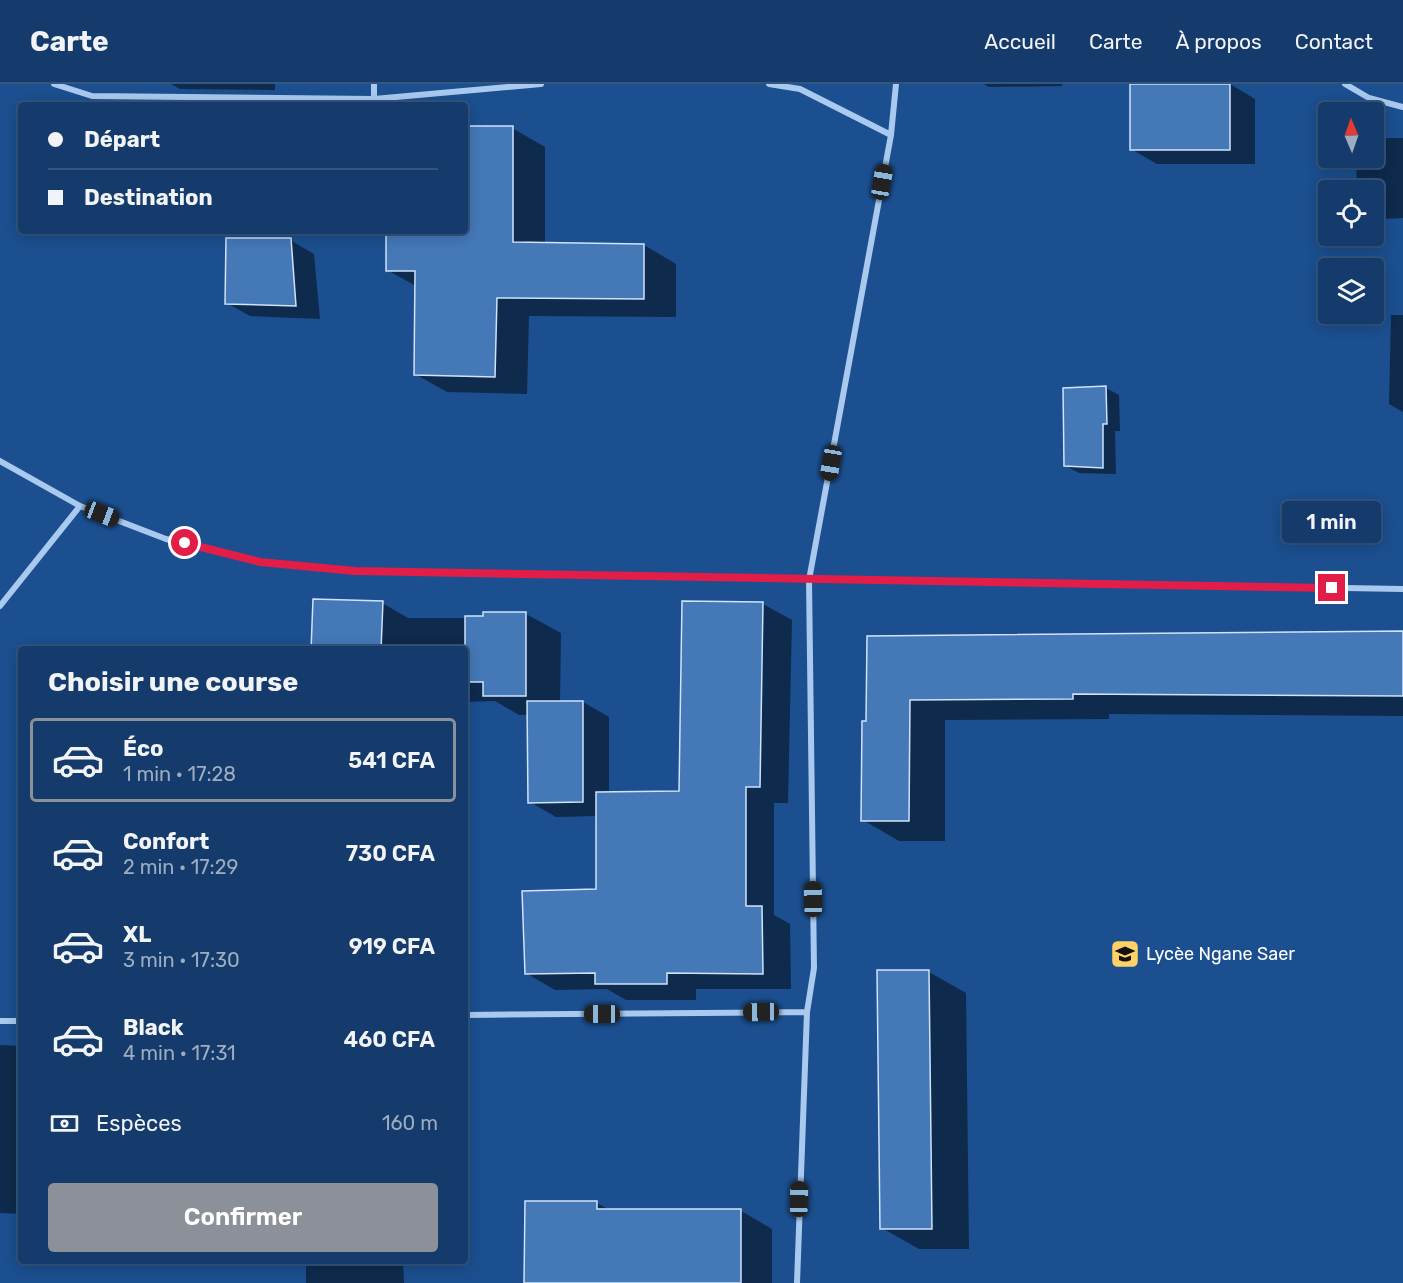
<!DOCTYPE html>
<html lang="fr">
<head>
<meta charset="utf-8">
<style>
	body { margin:0; font-family:Rubik,sans-serif; background:#214673; color:#f1f3f6; height:100vh; display:flex; flex-direction:column; font-size:22px; white-space:nowrap }
	* { box-sizing:border-box; margin:0 }
	p { font-size:20px; color:#9dadc1 }
	.icon { flex:none; width:33px; height:33px; fill:none; stroke:currentColor; stroke-width:2; stroke-linecap:round; stroke-linejoin:round }
	.map { position:relative; flex:1; overflow:hidden }
	.sheet { position:absolute; left:18px; top:562px; width:450px; height:618px; display:flex; flex-direction:column; background:#143b6b; border-radius:6px; box-shadow:0 3px 15px #0003,0 0 0 2px #33557e }
	.sheet>* { flex:none }
	.guide { position:absolute; left:18px; top:18px; width:450px; height:132px; border-radius:6px; box-shadow:0 3px 15px #0003,0 0 0 2px #33557e; display:grid; align-content:center; height:132px; padding:0 30px; background:#143b6b }
	.needle { width:39px; rotate:358deg }
	.tools { position:absolute; left:1318px; top:18px; display:grid; gap:12px }
	.tools a { display:grid; place-items:center; width:66px; height:66px; border-radius:6px; background:#143b6b; box-shadow:0 3px 15px #0003,0 0 0 2px #33557e; font-size:30px }
	.end { position:absolute; width:27px; height:27px; margin:-14px; border:8px solid #e11d48; background:#fff; box-shadow:0 0 0 3px #fff }
	.from { border-radius:50% }
	.bubble { position:absolute; height:42px; border-radius:6px; background:#143b6b; box-shadow:0 3px 15px #0003,0 0 0 2px #33557e; font-size:20px; font-weight:600; line-height:42px; text-align:center }
	.car { position:absolute; width:18px; height:36px; margin:-18px -9px; border-radius:8px; box-shadow:0 0 4px 2px #0007; background:linear-gradient(#222 24%,#8ab4d8 0 40%,#222 0 76%,#8ab4d8 0 86%,#222 0) }
	.guide b { display:flex; align-items:center; gap:21px; height:57px; font-size:22px }
	.guide b+b { border-top:2px solid #33557e }
	.guide i { width:15px; height:15px; background:#f1f3f6 }
	ul { padding:0; list-style:none }
	li { display:flex; align-items:center; gap:18px; height:84px; margin:0 12px 9px; padding:0 18px; border:3px solid transparent; border-radius:6px }
	li div { flex:1 }
	li b { display:block; font-size:22px }
	li em { font-style:normal; font-weight:600 }
	li.on { border-color:#8c9099 }
	li>.icon { width:54px; height:54px; stroke-width:1.5 }
	h2 { padding:0 30px; font-size:27px; line-height:72px }
	.pay { display:flex; align-items:center; gap:15px; height:66px; padding:0 30px; font-size:22px }
	.pay p { margin-inline-start:auto }
	.cta { display:flex; gap:12px; margin-top:auto; padding:12px 30px }
	.cta a { flex:1; height:69px; border-radius:6px; background:#8c9099; color:#fff; font-size:24px; font-weight:600; line-height:69px; text-align:center }
	header { display:flex; align-items:center; gap:36px; box-sizing:border-box; height:84px; padding:0 30px; background:#143b6b; border-bottom:2px solid #33557e }
	header strong { font-size:28px }
	nav { display:flex; gap:33px; margin-inline-start:auto; font-size:21px }
	.map>svg:first-child { display:block }
	.shadow { fill:#0007 }
	.building { fill:#4478b7; stroke:#cfe3fa; stroke-width:1.5 }
	.lines { fill:none; stroke-linecap:round; stroke-linejoin:round }
	.street { stroke:#a9c9ee; stroke-width:6 }
	.route { stroke:#e11d48; stroke-width:8 }
	.labels { text-anchor:middle; dominant-baseline:central; stroke-width:5; stroke-linejoin:round; paint-order:stroke }
	.poi-label { font-size:18px; fill:#fff; stroke:#1b4f8f; text-anchor:start }
</style>
</head>
<body>
<header>
<strong>Carte</strong>
<nav><a>Accueil</a><a>Carte</a><a>À propos</a><a>Contact</a></nav>
</header>
<div class="map">
<svg width="1403" height="1199" viewBox="0 0 1403 1199">
	<rect width="100%" height="100%" fill="#1b4f8f"/>
	<path class="shadow" d="M 171,0 L 275,0 L 275,6 L 180,5 Z
		M 984,0 L 1062,0 L 1062,2 L 989,3 Z
		M 1131,0 L 1230,0 L 1255,15 L 1255,80 L 1157,80 L 1131,65 Z
		M 465,44 L 512,44 L 545,63 L 545,160 L 644,161 L 676,180 L 676,233 L 529,232 L 527,310 L 447,308 L 415,290 L 416,202 L 387,186 L 388,147 L 465,147 Z
		M 1374,54 L 1403,54 L 1403,134 L 1384,135 L 1374,130 L 1374,106 L 1357,106 L 1356,74 L 1374,74 Z
		M 290,156 L 314,170 L 320,235 L 250,232 L 227,219 Z
		M 1391,231 L 1403,231 L 1403,328 L 1389,320 Z
		M 1106,304 L 1119,311 L 1120,347 L 1115,347 L 1116,390 L 1079,389 L 1066,382 Z
		M 382,519 L 408,534 L 485,534 L 526,530 L 561,549 L 560,618 L 583,618 L 609,633 L 609,709 L 681,708 L 763,520 L 792,536 L 788,719 L 774,719 L 774,831 L 790,840 L 791,905 L 696,905 L 696,916 L 626,916 L 607,905 L 555,906 L 526,889 L 597,806 L 598,732 L 556,733 L 530,718 L 529,631 L 519,631 L 495,617 L 465,618 L 465,566 L 312,566 Z
		M 1403,549 L 1403,632 L 1109,630 L 1109,635 L 945,636 L 945,757 L 899,757 L 863,736 L 868,639 L 868,554 Z
		M 19,575 L 21,575 L 21,891 L 18,889 Z
		M 929,888 L 966,909 L 969,1165 L 919,1165 L 882,1144 Z
		M 0,961 L 21,962 L 21,1130 L 0,1129 Z
		M 597,1119 L 611,1127 L 741,1127 L 772,1145 L 772,1199 L 525,1199 Z
		M 306,1178 L 403,1178 L 404,1199 L 306,1199 Z"/>
	<path class="building" d="M 1130,0 L 1230,0 L 1230,66 L 1130,66 Z
		M 465,42 L 513,42 L 513,158 L 644,160 L 644,215 L 497,214 L 495,293 L 414,291 L 415,187 L 386,187 L 386,147 L 465,147 Z
		M 226,154 L 291,154 L 296,222 L 225,220 Z
		M 1106,302 L 1107,340 L 1103,340 L 1103,384 L 1064,382 L 1063,304 Z
		M 313,515 L 383,517 L 381,566 L 311,566 Z
		M 682,517 L 763,518 L 760,703 L 746,703 L 746,822 L 762,822 L 763,890 L 667,889 L 667,900 L 595,900 L 595,889 L 525,890 L 522,807 L 596,805 L 596,708 L 679,707 Z
		M 483,528 L 526,528 L 526,612 L 483,612 L 483,598 L 465,598 L 465,532 L 483,532 Z
		M 1403,547 L 1403,612 L 1073,610 L 1073,615 L 910,616 L 909,737 L 861,737 L 862,637 L 866,637 L 867,552 Z
		M 527,617 L 583,617 L 583,718 L 528,719 Z
		M 877,886 L 929,886 L 932,1145 L 880,1145 Z
		M 525,1117 L 597,1117 L 597,1125 L 741,1125 L 741,1199 L 524,1199 Z"/>
	<g class="lines">
		<path class="street" d="M 54,0 L 92,12 L 374,15 L 374,0
			M 769,0 L 800,5 L 891,51
			M 1345,0 L 1369,14 L 1403,23
			M 374,15 L 541,0
			M 0,377 L 80,422 L 166,455 L 260,478 L 355,487 L 1403,505
			M 0,522 L 80,422
			M 465,931 L 807,928
			M 0,937 L 21,937
			M 797,1199 L 807,928 L 814,884 L 809,496 L 891,51 L 896,0"/>
	</g>
	<g class="lines">
		<path class="route" d="M 185,459 L 260,478 L 355,487 L 1332,504"/>
	</g>
	<defs>
		<g id="school-square" transform="scale(1.5)"><rect x="-9" y="-9" width="18" height="18" rx="4" fill="#ffd166" stroke="#1b4f8f"/><path d="M0-5L7-2L0 1L-7-2ZM-4 1L0 2.5L4 1V4Q0 6-4 4Z" fill="#111"/></g>
	</defs>
	<g fill-rule="evenodd">
		<use href="#school-square" x="1125" y="870"/>
	</g>
	<g class="labels">
		<g class="poi-label">
			<text x="1146" y="870">Lycèe Ngane Saer</text>
		</g>
	</g>
</svg>
<div class="tools">
<a><svg class="needle" viewBox="-14 -14 28 28"><path d="M0-13l5 13h-10z" fill="#e53935"/><path d="M0 13l5-13h-10z" fill="#9dadc1"/></svg></a>
<a><svg class="icon" aria-label="locate" viewBox="0 0 24 24"><circle cx="12" cy="12" r="6"/><path d="M12 2v4M12 18v4M2 12h4M18 12h4"/></svg></a>
<a><svg class="icon" aria-label="layers" viewBox="0 0 24 24"><path d="M12 4l9 5-9 5-9-5zM3 14l9 5 9-5"/></svg></a>
</div>
<i class="end from" style="left:185px;top:459px"></i>
<i class="end" style="left:1332px;top:504px"></i>
<div class="bubble" style="left:1282px;top:417px;width:99px">1 min</div>
<i class="car" style="left:882px;top:98px;rotate:10deg"></i>
<i class="car" style="left:831px;top:379px;rotate:190deg"></i>
<i class="car" style="left:102px;top:430px;rotate:111deg"></i>
<i class="car" style="left:813px;top:815px;rotate:359deg"></i>
<i class="car" style="left:761px;top:928px;rotate:269deg"></i>
<i class="car" style="left:602px;top:930px;rotate:270deg"></i>
<i class="car" style="left:799px;top:1115px;rotate:1deg"></i>
<div class="guide">
<b><i class="from"></i>Départ</b>
<b><i></i>Destination</b>
</div>
<section class="sheet">
<h2>Choisir une course</h2>
<ul>
<li class="on"><svg class="icon" aria-label="car" viewBox="0 0 24 24"><path d="M5 17H2v-5l4-1 3-4h7l3 4 3 1v5h-3M9 17h6M6 11h13"/><circle cx="7" cy="17" r="2"/><circle cx="17" cy="17" r="2"/></svg><div><b>Éco</b><p>1 min · 17:28</p></div><em>541 CFA</em></li>
<li><svg class="icon" aria-label="car" viewBox="0 0 24 24"><path d="M5 17H2v-5l4-1 3-4h7l3 4 3 1v5h-3M9 17h6M6 11h13"/><circle cx="7" cy="17" r="2"/><circle cx="17" cy="17" r="2"/></svg><div><b>Confort</b><p>2 min · 17:29</p></div><em>730 CFA</em></li>
<li><svg class="icon" aria-label="car" viewBox="0 0 24 24"><path d="M5 17H2v-5l4-1 3-4h7l3 4 3 1v5h-3M9 17h6M6 11h13"/><circle cx="7" cy="17" r="2"/><circle cx="17" cy="17" r="2"/></svg><div><b>XL</b><p>3 min · 17:30</p></div><em>919 CFA</em></li>
<li><svg class="icon" aria-label="car" viewBox="0 0 24 24"><path d="M5 17H2v-5l4-1 3-4h7l3 4 3 1v5h-3M9 17h6M6 11h13"/><circle cx="7" cy="17" r="2"/><circle cx="17" cy="17" r="2"/></svg><div><b>Black</b><p>4 min · 17:31</p></div><em>460 CFA</em></li>
</ul>
<div class="pay"><svg class="icon" aria-label="cash" viewBox="0 0 24 24"><path d="M3 7h18v10H3z"/><circle cx="12" cy="12" r="2"/></svg>Espèces<p>160 m</p></div>
<div class="cta"><a>Confirmer</a></div>
</section>
</div>
</body>
</html>
